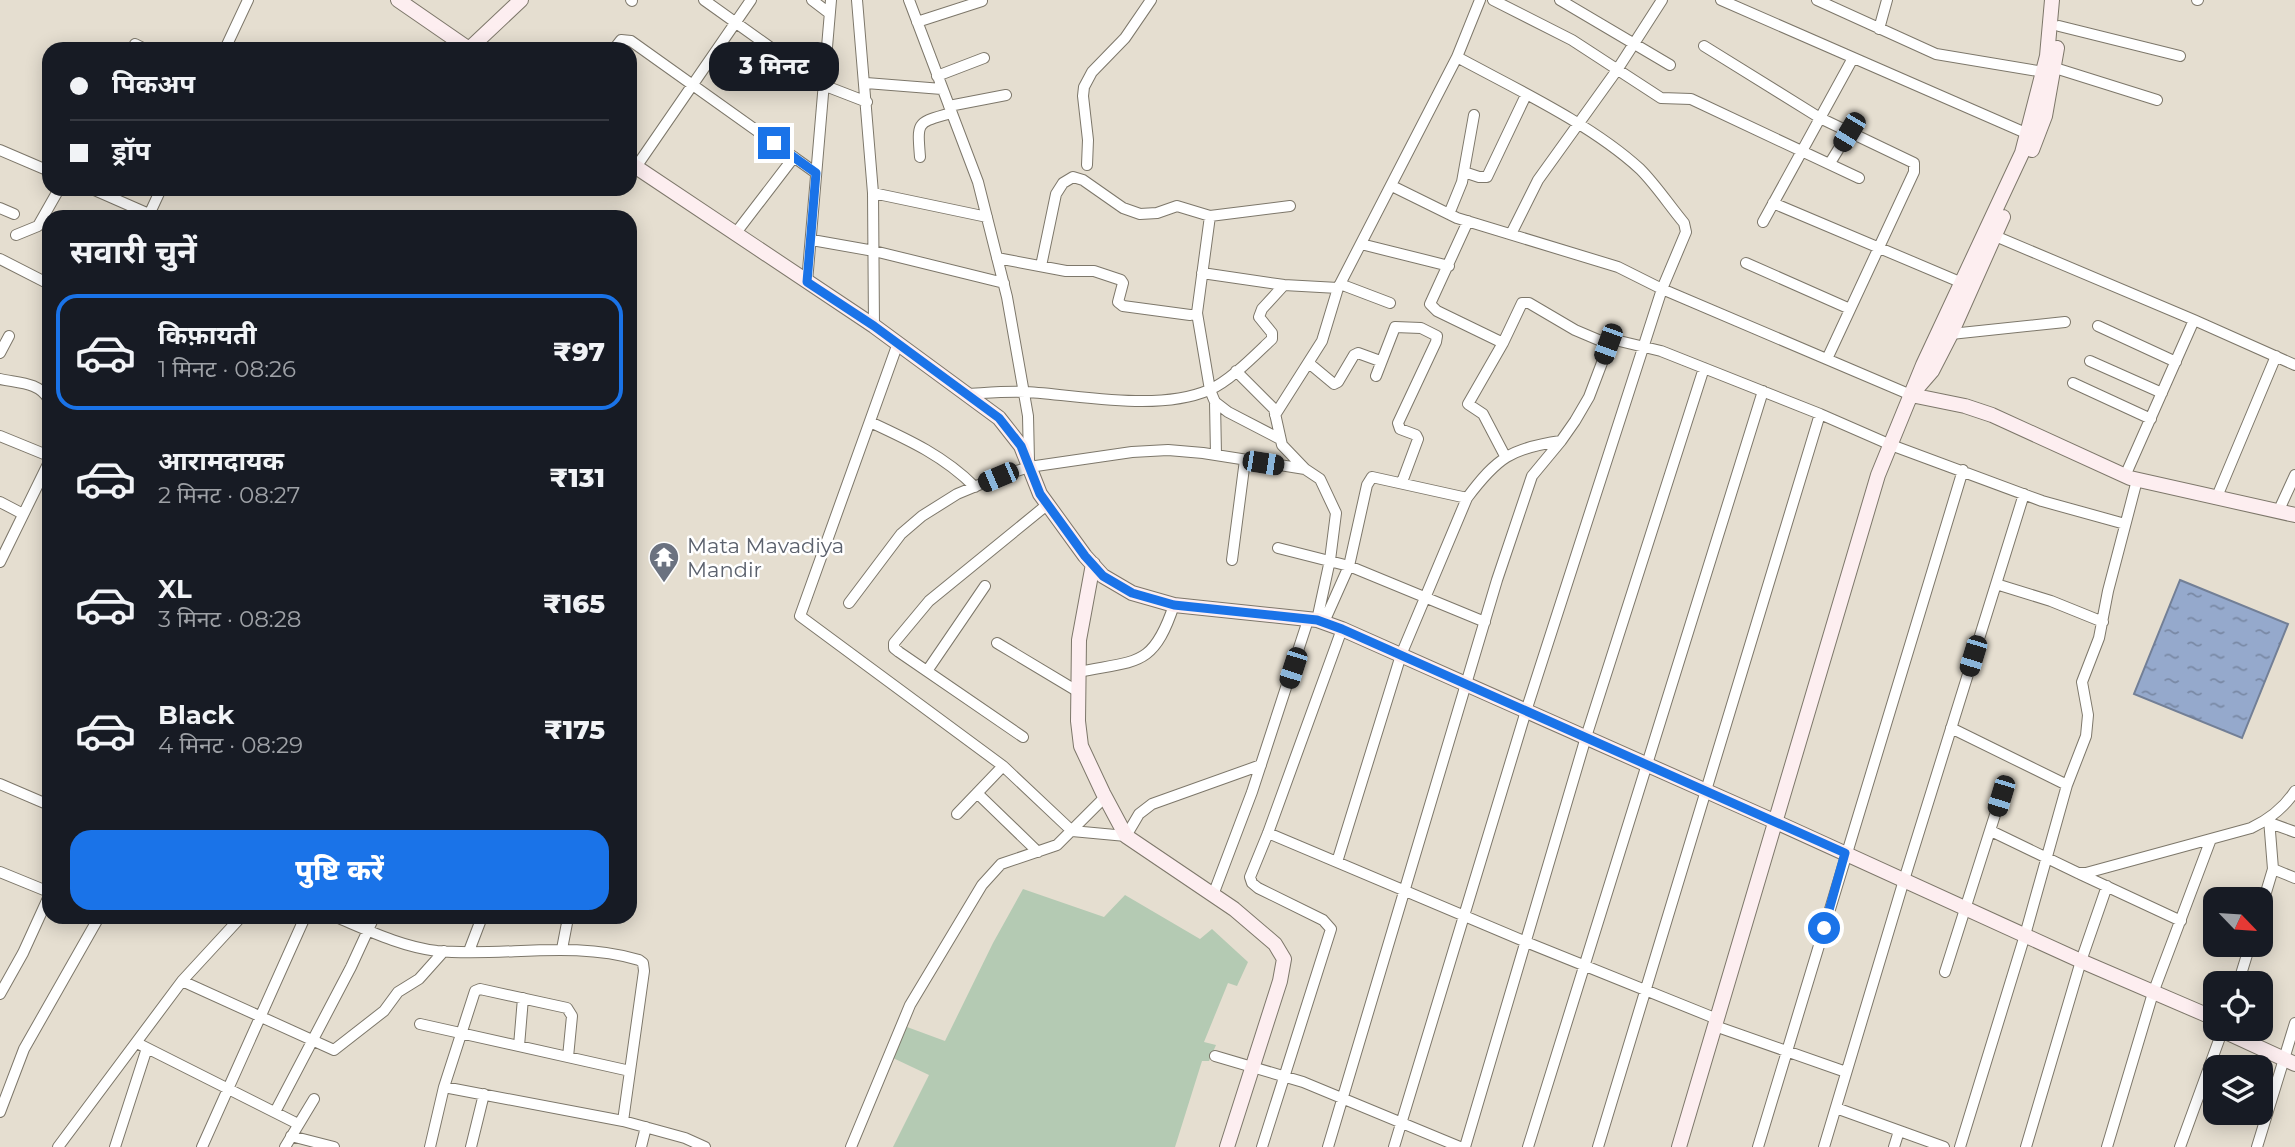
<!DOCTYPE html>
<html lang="hi">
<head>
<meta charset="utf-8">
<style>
	body { margin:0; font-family:Montserrat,"Noto Sans Devanagari",sans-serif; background:#242831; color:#f1f3f6; height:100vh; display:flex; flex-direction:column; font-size:26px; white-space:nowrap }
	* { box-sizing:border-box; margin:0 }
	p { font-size:23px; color:#9ea1a6 }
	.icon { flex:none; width:38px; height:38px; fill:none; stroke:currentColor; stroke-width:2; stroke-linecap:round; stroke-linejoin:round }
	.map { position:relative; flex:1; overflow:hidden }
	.side { position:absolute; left:42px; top:210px; width:595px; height:714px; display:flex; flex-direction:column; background:#171b24; border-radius:21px; box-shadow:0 4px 18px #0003 }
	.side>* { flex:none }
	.top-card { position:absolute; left:42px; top:42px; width:595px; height:154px; border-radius:21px; box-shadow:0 4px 18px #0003; display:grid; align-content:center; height:154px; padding:0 28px; background:#171b24 }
	.needle { width:46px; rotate:115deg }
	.controls { position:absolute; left:2203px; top:887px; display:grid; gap:14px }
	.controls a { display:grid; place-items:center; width:70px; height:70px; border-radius:14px; background:#171b24; box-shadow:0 4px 18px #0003; font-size:35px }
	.end { position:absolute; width:32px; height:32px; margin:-16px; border:9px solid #1a73e8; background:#fff; box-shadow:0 0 0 4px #fff }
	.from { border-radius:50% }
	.bubble { position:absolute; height:49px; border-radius:21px; background:#171b24; box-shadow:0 4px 18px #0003; font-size:23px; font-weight:800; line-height:49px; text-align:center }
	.car { position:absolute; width:21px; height:42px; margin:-21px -10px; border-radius:9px; box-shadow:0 0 5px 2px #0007; background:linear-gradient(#222 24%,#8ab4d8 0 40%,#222 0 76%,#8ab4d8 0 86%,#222 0) }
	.top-card b { display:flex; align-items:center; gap:24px; height:66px; font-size:26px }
	.top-card b+b { border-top:2px solid #363941 }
	.top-card i { width:18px; height:18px; background:#f1f3f6 }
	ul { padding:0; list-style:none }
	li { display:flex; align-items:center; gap:21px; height:116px; margin:0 14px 10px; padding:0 14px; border:4px solid transparent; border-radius:21px }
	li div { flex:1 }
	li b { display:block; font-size:26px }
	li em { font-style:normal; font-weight:800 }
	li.on { border-color:#1a73e8 }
	li>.icon { width:63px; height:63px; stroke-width:1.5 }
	h2 { padding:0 28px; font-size:32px; line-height:84px }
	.cta { display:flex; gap:14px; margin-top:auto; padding:14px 28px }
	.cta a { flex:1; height:80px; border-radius:21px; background:#1a73e8; color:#fff; font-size:28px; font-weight:800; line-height:80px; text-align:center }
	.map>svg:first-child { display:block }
	.park { fill:#b4cab3 }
	.water { fill:url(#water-ripples); stroke:#727f96; stroke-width:2 }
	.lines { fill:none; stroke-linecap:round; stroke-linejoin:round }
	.street-casing { stroke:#7d776a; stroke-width:12 }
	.secondary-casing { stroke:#7d776a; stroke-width:16 }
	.street { stroke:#fff; stroke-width:10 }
	.secondary { stroke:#fdeef0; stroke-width:14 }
	.route { stroke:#1a73e8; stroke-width:9 }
	.labels { text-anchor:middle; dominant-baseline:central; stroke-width:5; stroke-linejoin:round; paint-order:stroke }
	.worship-label { font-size:21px; fill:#5b616d; stroke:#fff; text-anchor:start }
</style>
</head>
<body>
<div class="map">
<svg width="2295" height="1147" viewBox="0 0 2295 1147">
	<defs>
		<pattern id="water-ripples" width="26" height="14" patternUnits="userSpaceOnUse" patternTransform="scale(1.75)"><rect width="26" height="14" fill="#95a9cc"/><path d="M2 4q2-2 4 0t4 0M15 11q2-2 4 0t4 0" fill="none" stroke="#7989a5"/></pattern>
	</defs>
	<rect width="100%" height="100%" fill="#e5ded0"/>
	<path class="park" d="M 1023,889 L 1104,917 L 1125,895 L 1200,939 L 1212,929 L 1248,962 L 1237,986 L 1228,983 L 1204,1042 L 1216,1045 L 1209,1061 L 1202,1061 L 1175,1147 L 893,1147 L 929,1075 L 893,1058 L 907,1027 L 945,1041 L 993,943 Z"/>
	<path class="water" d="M 2180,580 L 2288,624 L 2242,738 L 2134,694 Z"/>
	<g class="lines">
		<g class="street-casing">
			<path id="street" d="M 631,0 L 632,1
				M 704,0 L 823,85 L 867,102
				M 812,0 L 829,13
				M 857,0 L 873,193 L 874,326
				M 909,0 L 978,182 L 1007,297 L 1028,416 L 1029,461
				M 1493,0 L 1572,40 L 1661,98 L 1691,99 L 1859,178
				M 1560,0 L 1670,65
				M 1721,0 L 2028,134
				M 1817,0 L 1936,54 L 2044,72
				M 2197,0 L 2198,0
				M 917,22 L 982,1
				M 2059,26 L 2180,56
				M 1879,29 L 1887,0
				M 135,44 L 145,49
				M 1704,46 L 1820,118 L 1914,163 L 1914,172 L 1827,359
				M 225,49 L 248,0
				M 614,49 L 621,40 L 631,41 L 816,173
				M 2055,68 L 2157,100
				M 937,76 L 984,58
				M 866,83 L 942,89
				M 949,106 L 1006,95
				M 0,150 L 49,171
				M 920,157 C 917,120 917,123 951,113
				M 1830,163 L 1849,132
				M 1087,165 L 1088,140 L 1083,96 L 1084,87 L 1092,72 L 1125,38 L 1151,0
				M 636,167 L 751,0
				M 1464,172 L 1479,177 L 1487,177 L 1526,95
				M 1392,186 L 1457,218 L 1618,267 L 1662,289 L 1911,395
				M 92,189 L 149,214
				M 873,193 L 987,217
				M 1773,203 L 1967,285
				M 0,208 L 14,214
				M 1449,214 L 1462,182 L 1474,115
				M 148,217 L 161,189
				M 1468,221 L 1430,304 L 1437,311 L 1503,343
				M 1763,222 L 1853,58
				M 1988,233 L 2194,320 L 2295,365
				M 735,234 L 794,157
				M 1511,234 L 1538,180 L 1617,70 L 1662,0
				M 16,235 L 38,226 L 59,189
				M 812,240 L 874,251 L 1004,283
				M 1361,244 L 1449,266
				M 997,258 L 1066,271 L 1094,271 L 1121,280 L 1123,283 L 1118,302 L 1123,306 L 1190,315 L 1197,313 L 1210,216
				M 0,259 L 49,284
				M 1746,263 L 1850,309
				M 1041,266 L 1056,194 L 1063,183 L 1073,177 L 1083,180 L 1123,208 L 1140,214 L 1157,213 L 1177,206 L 1210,216 L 1290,206
				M 1202,273 L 1284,285 L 1338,288 L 1457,57 L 1480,0
				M 807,282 L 831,0
				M 1340,284 L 1390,303
				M 1197,313 L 1210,390 L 1215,402 L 1216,455
				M 2098,326 L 2176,362
				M 1947,332 L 1951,334 L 2065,322
				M 898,343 L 800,616 L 1003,766 L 1072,831 L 1126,836 L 1139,814 L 1152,804 L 1261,765
				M 0,353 L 9,336
				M 2090,361 L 2162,393
				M 1310,364 L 1334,384 L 1338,382 L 1354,355 L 1358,353 L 1380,361
				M 1236,371 L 1274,409 L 1282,445 L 1305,469 L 1320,479 L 1336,513 L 1330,560 L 1317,620
				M 1376,376 L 1395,327 L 1421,328 L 1437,336 L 1436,342 L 1398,423 L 1400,429 L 1416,435 L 1418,439 L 1402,482
				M 0,379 C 18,383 40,382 49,400
				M 2073,383 L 2151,419
				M 966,394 C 986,393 1006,391 1026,392 C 1080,395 1158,412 1209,390 C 1230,381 1255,355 1272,339 L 1272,333 L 1259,317 L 1262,309 L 1284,285
				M 1215,402 L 1228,412 L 1280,439
				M 1275,415 L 1322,341 L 1338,288
				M 870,422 C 909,440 944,456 975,487
				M 0,436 L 49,456
				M 1505,456 L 1483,414 L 1468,404 L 1503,343 L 1522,303 L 1529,303 L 1575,330 L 1608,344
				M 2125,476 L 2194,320
				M 2216,499 L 2276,356
				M 0,502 L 23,514
				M 2278,512 L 2295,475
				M 1278,548 L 1349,566 L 1485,622
				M 1232,560 L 1245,460
				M 0,562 L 49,462
				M 1996,584 L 2051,601 L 2103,622
				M 849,603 L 901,534 L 922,516 L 957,494 L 998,477 L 1029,467 L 1132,452 L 1168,450 L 1203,453 L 1305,469
				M 1324,622 L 1349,566 L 1367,485 L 1372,477 L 1467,498
				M 997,643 L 1077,691
				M 927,671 L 985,586
				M 1078,672 C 1137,660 1153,668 1174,605
				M 1951,728 L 2067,785
				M 1023,737 L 899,652 L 894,648 L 894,643 L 929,601 L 1048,504
				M 0,784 L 49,805
				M 977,793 L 1038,852
				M 957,814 L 1003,766
				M 2270,823 L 2295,832
				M 1991,831 L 2078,873 L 2086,873 L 2251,828 C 2270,819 2284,808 2295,791
				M 1268,833 L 1526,942 L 1717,1019
				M 1337,862 L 1401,655 L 1467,498 C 1497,458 1511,448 1561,441 L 1575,421 L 1589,397 L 1611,339 L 1661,351 L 1820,414 L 1891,445 L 2042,501 L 2125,524
				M 2273,869 L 2295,878
				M 0,872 L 49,892
				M 2080,874 L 2181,921
				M 1213,895 L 1252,792 L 1308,620
				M 2261,909 L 2273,869 L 2269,819
				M 336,917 C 367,930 402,947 437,951 C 504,957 572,940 639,960 L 643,963 L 644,971 L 623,1121 L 685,1138 L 705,1147
				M 562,949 L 567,923 L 562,917
				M 469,951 L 482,917
				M 1945,972 L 2001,796
				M 182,981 L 334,1050 L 384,1011 L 398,992 L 419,979 L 444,951
				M 2238,984 L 2250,945
				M 0,994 L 23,953 L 49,896
				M 420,1024 L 630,1071
				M 1715,1026 L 1846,1072
				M 137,1043 L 298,1124
				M 519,1046 L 523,998
				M 1215,1056 L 1303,1082 L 1460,1147
				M 444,1087 L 623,1121
				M 1836,1108 L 1944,1147
				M 0,1112 L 24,1049 L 99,917
				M 275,1112 L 351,967 L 374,917
				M 291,1136 L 334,1147
				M 58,1147 L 182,981 L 241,917
				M 115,1147 L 147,1048
				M 202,1147 L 305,917
				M 285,1147 L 314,1099
				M 430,1147 L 444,1087 L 475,991 L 480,989 L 567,1008 L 572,1016 L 568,1057
				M 471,1147 L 484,1094
				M 641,1147 L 646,1127
				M 851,1147 L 910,1005 L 982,885 L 1001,864 L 1057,845 L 1105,797
				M 1262,1147 L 1331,929 L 1323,920 L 1258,888 L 1252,883 L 1250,877 L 1268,833 L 1342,629
				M 1328,1147 L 1497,580 L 1532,476 L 1561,441
				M 1394,1147 L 1526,711 L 1662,289 L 1686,232 L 1684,223 C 1669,205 1656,185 1640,169 C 1591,124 1516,89 1457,57
				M 1465,1147 L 1586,737 L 1704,368
				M 1528,1147 L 1763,391
				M 1598,1147 L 1820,414
				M 1758,1147 L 1963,470
				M 1824,1147 L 1904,880 L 2024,494
				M 1894,1147 L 1899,1131
				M 1960,1147 L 2025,935 L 2067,785 L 2086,736 L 2088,715 L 2082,682 L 2099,638 L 2108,591 L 2137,480
				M 2026,1147 L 2081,961 L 2107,886
				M 2107,1147 L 2153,993 L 2211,839
				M 2180,1147 L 2223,1029
				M 2257,1147 L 2295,1023"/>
		</g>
		<g class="secondary-casing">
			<path id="secondary" d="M 398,0 L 469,49
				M 469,49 L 521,0
				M 2032,150 L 2045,116 L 2057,48
				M 630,163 L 874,326 L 999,418 L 1021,446 L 1040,494 L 1085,556 L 1103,576 L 1132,593 L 1174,605 L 1317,620 L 1342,629 L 1776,822 L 2081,961 L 2216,1019
				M 1919,386 L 1932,371 L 1951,334 L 2003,217
				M 1911,395 L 1965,406 L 1992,415 L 2130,478 L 2295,515
				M 1093,564 L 1079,640 L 1078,721 L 1081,746 L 1103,793 L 1126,836 L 1234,909 L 1275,944 L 1284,959 L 1280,981 L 1227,1147
				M 2219,1029 L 2295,1064
				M 1679,1147 L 1878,475 L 1923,365 L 2022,153 L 2047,56 L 2052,0"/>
		</g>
		<use href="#street" class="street"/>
		<use href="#secondary" class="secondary"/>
	</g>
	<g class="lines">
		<path class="route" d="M 774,143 L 816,173 L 807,282 L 874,326 L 999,418 L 1021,446 L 1040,494 L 1085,556 L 1103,576 L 1132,593 L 1174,605 L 1317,620 L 1342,629 L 1845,853 L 1824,928"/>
	</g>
	<defs>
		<g id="temple-pin" transform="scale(1.575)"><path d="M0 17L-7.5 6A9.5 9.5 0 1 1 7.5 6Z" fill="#6b7280" stroke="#fff"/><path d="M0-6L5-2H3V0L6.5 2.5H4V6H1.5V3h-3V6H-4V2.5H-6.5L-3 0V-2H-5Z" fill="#fff"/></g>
	</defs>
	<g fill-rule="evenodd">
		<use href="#temple-pin" x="664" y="557"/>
	</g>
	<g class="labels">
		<g class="worship-label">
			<text x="687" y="545">Mata Mavadiya<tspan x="687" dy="24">Mandir</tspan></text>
		</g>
	</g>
</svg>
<div class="controls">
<a><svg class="needle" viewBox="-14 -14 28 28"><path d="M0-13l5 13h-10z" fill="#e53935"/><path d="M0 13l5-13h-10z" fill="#9ea1a6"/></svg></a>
<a><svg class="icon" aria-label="locate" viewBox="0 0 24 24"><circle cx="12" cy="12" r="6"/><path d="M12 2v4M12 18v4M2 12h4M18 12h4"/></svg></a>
<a><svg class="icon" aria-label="layers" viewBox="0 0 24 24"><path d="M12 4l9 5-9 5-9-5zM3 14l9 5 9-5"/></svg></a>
</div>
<i class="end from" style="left:1824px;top:928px"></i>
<i class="end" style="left:774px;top:143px"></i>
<div class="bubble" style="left:709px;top:42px;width:130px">3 मिनट</div>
<i class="car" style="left:1849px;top:132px;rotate:211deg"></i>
<i class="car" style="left:1608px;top:344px;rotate:200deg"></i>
<i class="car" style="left:1263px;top:463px;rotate:99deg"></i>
<i class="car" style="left:998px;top:477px;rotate:247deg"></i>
<i class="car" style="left:1973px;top:656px;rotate:197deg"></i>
<i class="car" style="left:1293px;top:668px;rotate:198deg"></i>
<i class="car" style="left:2001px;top:796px;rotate:197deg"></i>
<div class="top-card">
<b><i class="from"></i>पिकअप</b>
<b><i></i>ड्रॉप</b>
</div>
<section class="side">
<h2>सवारी चुनें</h2>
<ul>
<li class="on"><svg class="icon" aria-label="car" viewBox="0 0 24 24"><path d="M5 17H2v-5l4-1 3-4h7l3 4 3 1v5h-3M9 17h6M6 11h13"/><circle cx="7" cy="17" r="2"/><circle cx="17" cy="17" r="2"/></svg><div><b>किफ़ायती</b><p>1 मिनट · 08:26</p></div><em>₹97</em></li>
<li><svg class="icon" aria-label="car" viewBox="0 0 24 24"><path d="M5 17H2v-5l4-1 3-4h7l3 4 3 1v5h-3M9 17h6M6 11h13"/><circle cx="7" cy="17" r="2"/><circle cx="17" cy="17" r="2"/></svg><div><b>आरामदायक</b><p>2 मिनट · 08:27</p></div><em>₹131</em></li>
<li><svg class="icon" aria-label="car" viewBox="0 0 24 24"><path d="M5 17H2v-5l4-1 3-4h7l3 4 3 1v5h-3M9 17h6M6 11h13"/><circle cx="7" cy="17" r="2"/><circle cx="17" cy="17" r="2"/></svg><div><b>XL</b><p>3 मिनट · 08:28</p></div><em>₹165</em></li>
<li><svg class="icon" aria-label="car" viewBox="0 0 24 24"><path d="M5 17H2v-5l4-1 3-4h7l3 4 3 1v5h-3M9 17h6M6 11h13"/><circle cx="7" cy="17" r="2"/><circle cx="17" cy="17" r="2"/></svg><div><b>Black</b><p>4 मिनट · 08:29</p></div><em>₹175</em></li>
</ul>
<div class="cta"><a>पुष्टि करें</a></div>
</section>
</div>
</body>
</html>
